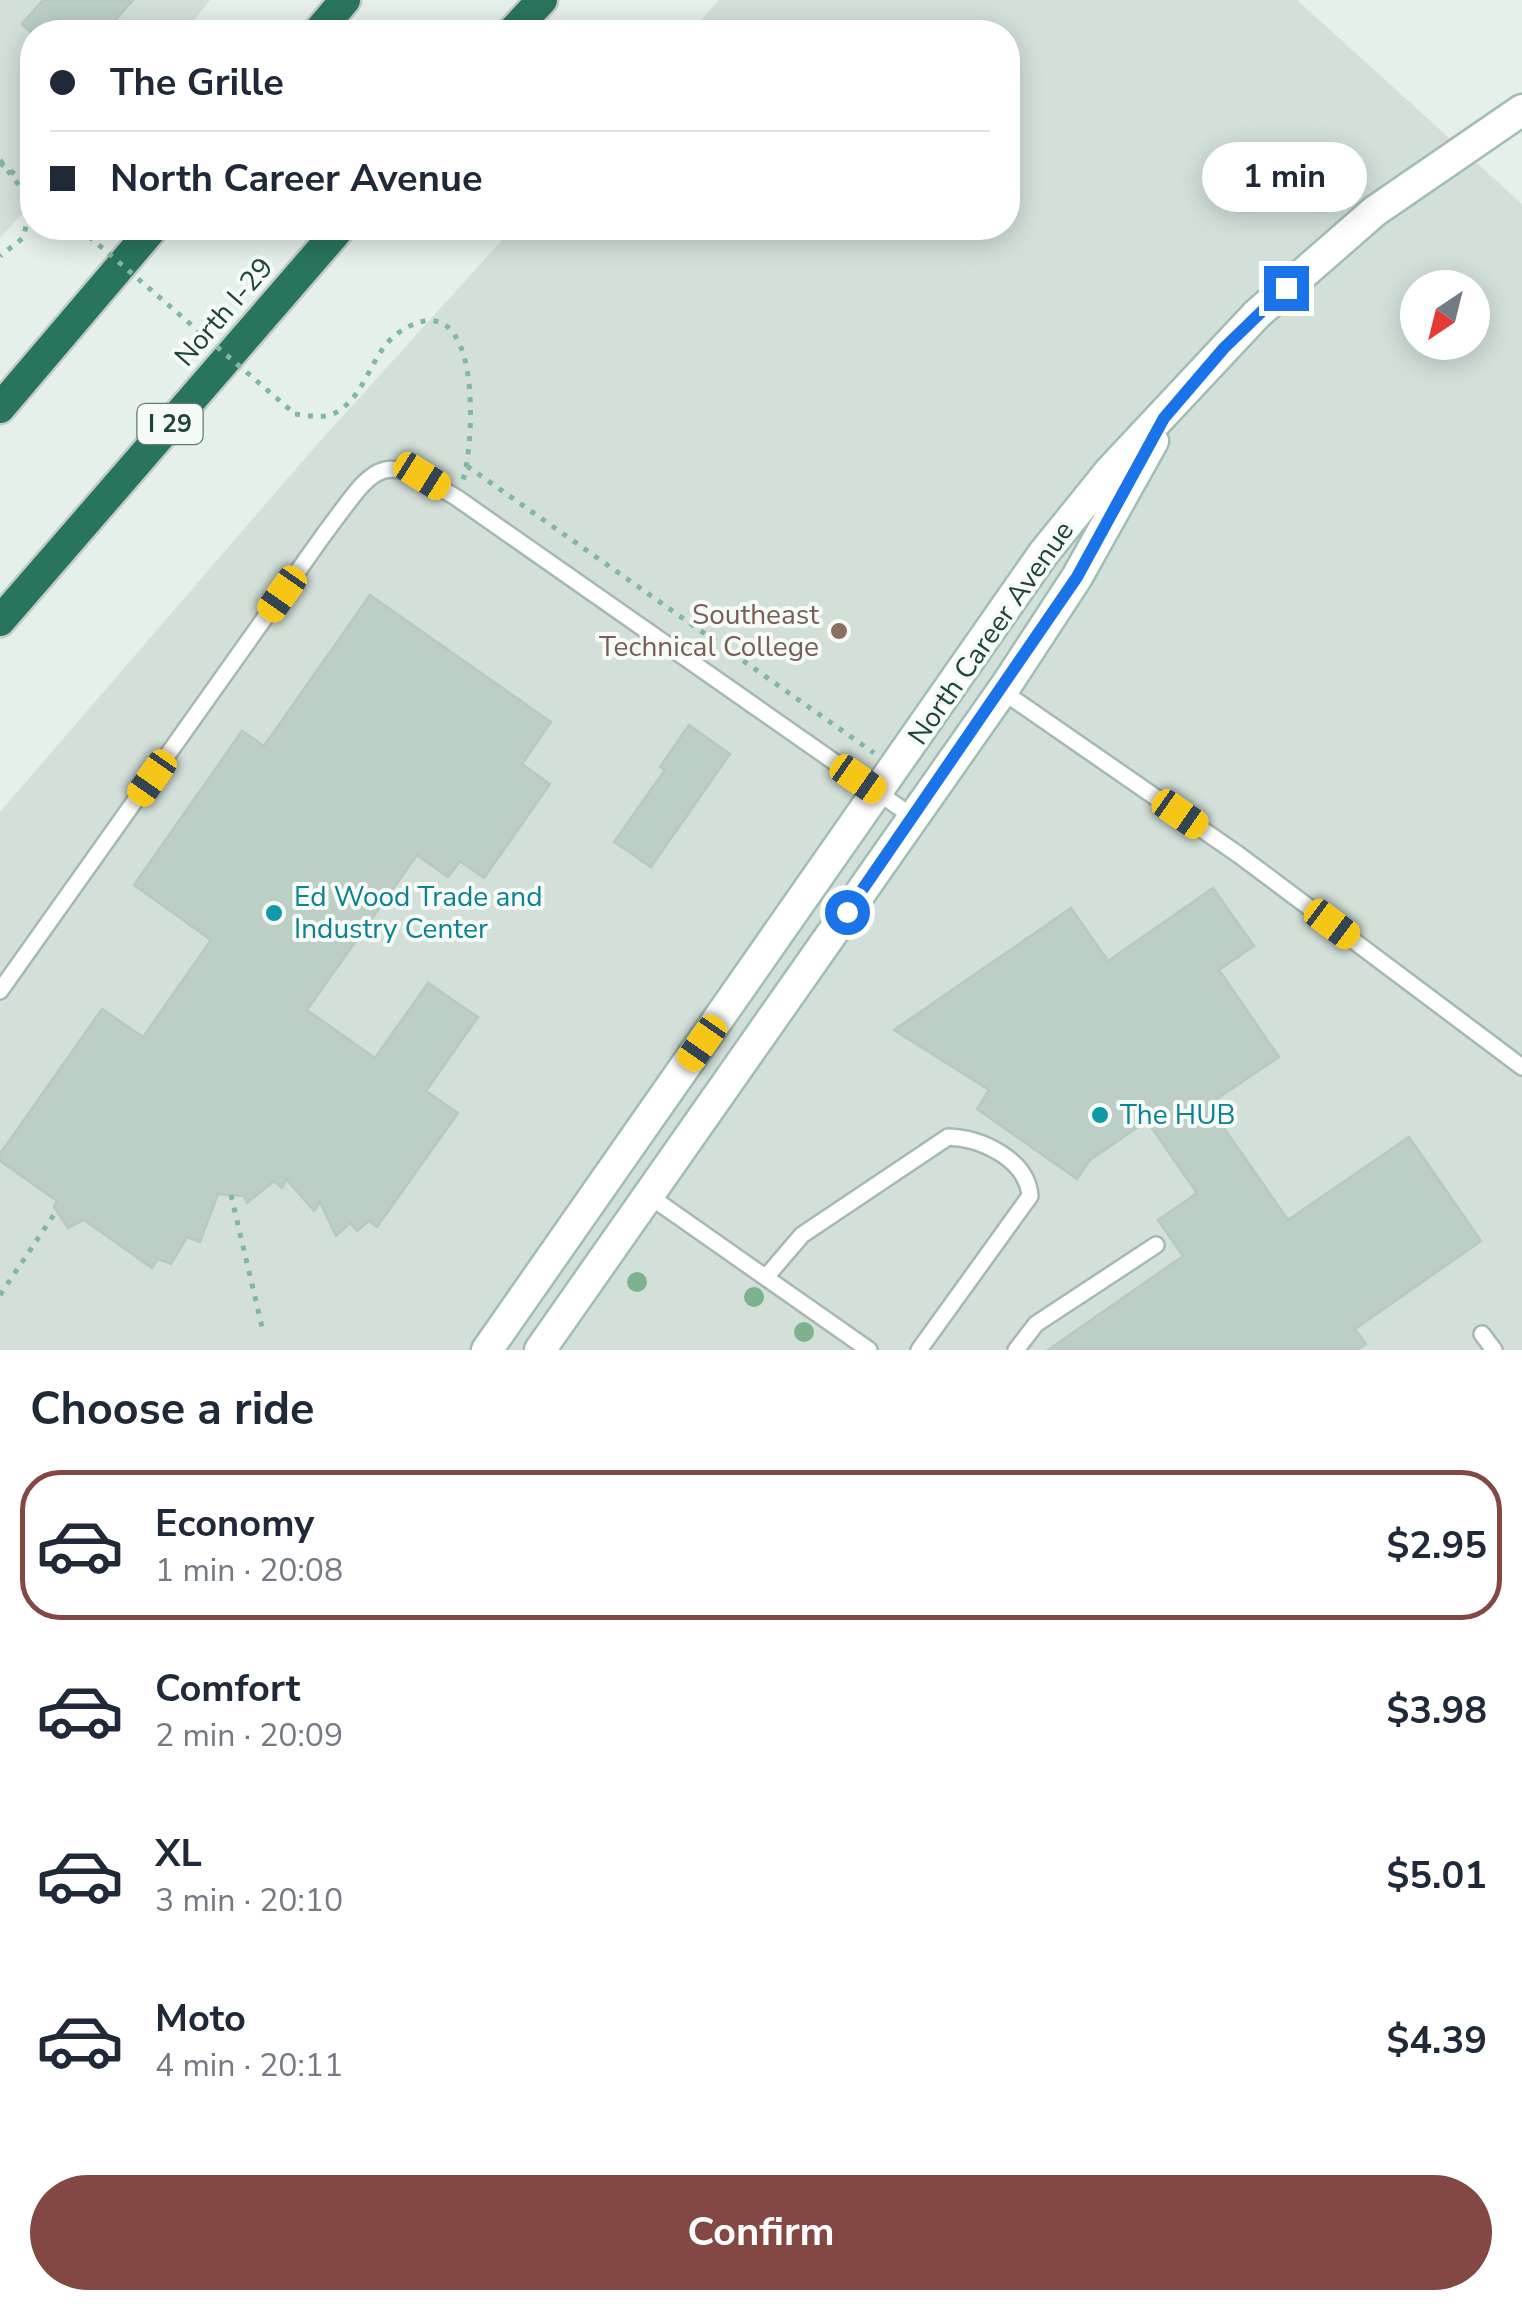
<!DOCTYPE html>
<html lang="en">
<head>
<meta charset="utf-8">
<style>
	body { margin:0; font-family:"Nunito Sans",sans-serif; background:#f6f6f7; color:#1f2937; height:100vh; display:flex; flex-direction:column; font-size:38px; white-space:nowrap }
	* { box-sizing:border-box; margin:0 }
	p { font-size:32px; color:#747a83 }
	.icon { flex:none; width:55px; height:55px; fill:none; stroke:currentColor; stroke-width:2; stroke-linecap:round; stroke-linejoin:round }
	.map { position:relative; height:1350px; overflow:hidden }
	.panel { display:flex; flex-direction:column; background:#fff; flex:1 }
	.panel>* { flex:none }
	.top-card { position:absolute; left:20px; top:20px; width:1000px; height:220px; border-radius:40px; box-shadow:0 5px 25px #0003; display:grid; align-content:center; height:220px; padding:0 30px; background:#fff }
	.needle { width:65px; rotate:215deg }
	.fabs { position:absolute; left:1400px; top:270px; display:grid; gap:20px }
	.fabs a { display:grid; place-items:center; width:90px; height:90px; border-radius:50%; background:#fff; box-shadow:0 5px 25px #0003; font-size:50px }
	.end { position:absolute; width:45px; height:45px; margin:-22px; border:12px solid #1a73e8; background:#fff; box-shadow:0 0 0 5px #fff }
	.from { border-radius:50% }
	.bubble { position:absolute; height:70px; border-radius:35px; background:#fff; box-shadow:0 5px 25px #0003; font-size:32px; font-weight:700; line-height:70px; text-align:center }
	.car { position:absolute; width:30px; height:60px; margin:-30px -15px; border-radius:12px; box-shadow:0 0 8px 2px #0007; background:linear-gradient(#f5c518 24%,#345 0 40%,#f5c518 0 76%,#345 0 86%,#f5c518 0) }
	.top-card b { display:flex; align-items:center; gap:35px; height:95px; font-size:38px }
	.top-card b+b { border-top:2px solid #e0e1e3 }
	.top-card i { width:25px; height:25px; background:#1f2937 }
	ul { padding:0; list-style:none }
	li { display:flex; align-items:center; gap:30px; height:150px; margin:0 20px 15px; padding:0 10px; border:5px solid transparent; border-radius:40px }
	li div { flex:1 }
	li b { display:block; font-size:38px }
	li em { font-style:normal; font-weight:700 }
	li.on { border-color:#844844 }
	li>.icon { width:90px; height:90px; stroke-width:1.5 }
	h2 { padding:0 30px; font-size:45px; line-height:120px }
	.primary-button { display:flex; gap:20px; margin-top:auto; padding:20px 30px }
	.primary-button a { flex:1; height:115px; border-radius:60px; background:#844844; color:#fff; font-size:40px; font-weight:700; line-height:115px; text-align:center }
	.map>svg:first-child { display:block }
	.built { fill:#d3e0d9; fill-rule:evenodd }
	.building { fill:#bccec5; stroke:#b6cac0; stroke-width:2.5 }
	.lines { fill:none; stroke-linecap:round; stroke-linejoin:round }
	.lane-casing { stroke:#a6b9b1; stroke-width:20 }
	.secondary-casing { stroke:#a2bdb1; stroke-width:35 }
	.highway-casing { stroke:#c1cbc7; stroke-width:35 }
	.path { stroke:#82b7a1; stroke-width:5; stroke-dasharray:5 8; stroke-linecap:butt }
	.lane { stroke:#fff; stroke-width:15 }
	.secondary { stroke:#fff; stroke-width:30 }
	.highway { stroke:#29745e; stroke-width:30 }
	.path-bridge { stroke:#82b7a1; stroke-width:5; stroke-dasharray:5 8; stroke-linecap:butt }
	.tree { fill:#7cb28d }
	.route { stroke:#1a73e8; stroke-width:12 }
	.education-dot { fill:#8d6e63; stroke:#f6fbf8; stroke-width:4 }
	.culture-dot { fill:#0f9aa8; stroke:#f6fbf8; stroke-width:4 }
	.labels { text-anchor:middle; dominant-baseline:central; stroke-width:8; stroke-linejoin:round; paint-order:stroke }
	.shield { fill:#f6fbf8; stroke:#617b72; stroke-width:2.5 }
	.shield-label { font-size:25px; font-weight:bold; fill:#214438 }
	.street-label { font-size:28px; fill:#214438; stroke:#f6fbf8 }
	.education-label { font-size:28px; fill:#785e54; stroke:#f6fbf8; text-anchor:end }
	.culture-label { font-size:28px; fill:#0d838f; stroke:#f6fbf8; text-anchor:start }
</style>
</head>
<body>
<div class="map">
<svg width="1522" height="1350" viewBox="0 0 1522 1350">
	<rect width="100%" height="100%" fill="#e5f0ea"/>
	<path class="built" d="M 0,0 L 210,0 L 185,32 L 32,32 L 32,203 L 0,238 Z
		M 719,0 L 1297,0 L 1522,204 L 1522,1350 L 0,1350 L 0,812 L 313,449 L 513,228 L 1008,228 L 1008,32 L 690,32 ZM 1418,288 L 1472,288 L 1472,342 L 1418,342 Z"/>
	<path class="building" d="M 43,0 L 133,0 L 105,32 L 32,33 L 22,24 Z
		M 370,595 L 551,722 L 522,764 L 550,784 L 484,878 L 460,861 L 448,877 L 417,855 L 307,1010 L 375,1058 L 428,983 L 478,1017 L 426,1091 L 458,1113 L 377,1227 L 369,1221 L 357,1231 L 350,1223 L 336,1236 L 320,1202 L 314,1211 L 286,1179 L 282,1188 L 274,1181 L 247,1203 L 244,1196 L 218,1194 L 200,1242 L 187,1237 L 171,1264 L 158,1259 L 152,1268 L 84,1220 L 68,1228 L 54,1207 L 57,1201 L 0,1161 L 0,1154 L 102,1009 L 143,1037 L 211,940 L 134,885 L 242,731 L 264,746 Z
		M 689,725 L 730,754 L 651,867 L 614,842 L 665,770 L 660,767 Z
		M 1213,888 L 1254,946 L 1219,970 L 1279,1057 L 1208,1105 L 1288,1220 L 1409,1137 L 1481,1241 L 1355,1329 L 1366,1344 L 1357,1350 L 1048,1350 L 1183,1256 L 1158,1220 L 1197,1193 L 1147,1121 L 1090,1160 L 1077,1179 L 977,1109 L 989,1090 L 894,1030 L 1071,908 L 1108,961 Z"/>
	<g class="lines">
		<g class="lane-casing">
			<path id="lane" d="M 1002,691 L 1239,855 L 1522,1067
				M 0,991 L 325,533 C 377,464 378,449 457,498 L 913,817
				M 648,1195 L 869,1350
				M 766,1277 L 802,1235 L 948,1137 C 981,1138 1027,1159 1030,1196 L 919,1350
				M 1482,1334 L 1494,1350
				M 1016,1350 L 1036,1324 L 1156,1245"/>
		</g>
		<g class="secondary-casing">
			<path id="secondary" d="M 487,1350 L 1043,554 L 1110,471 L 1257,314 L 1375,211 L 1522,110
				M 540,1350 L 1009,681 L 1077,577 L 1153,441"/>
		</g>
		<g class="highway-casing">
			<path id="highway" d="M 318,32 L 345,0
				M 512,32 L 542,0
				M 0,408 L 153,228
				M 0,621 L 340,228"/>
		</g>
		<path class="path" d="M 0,160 L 32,203 L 23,238 L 0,256
			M 295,414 C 311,416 326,420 340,410 C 368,391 372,349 401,331 C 483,278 475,441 463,480
			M 467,466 L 874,753
			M 231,1195 L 262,1327
			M 0,1295 L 57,1210"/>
		<use href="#lane" class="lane"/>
		<use href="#secondary" class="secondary"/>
		<use href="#highway" class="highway"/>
		<path class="path-bridge" d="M 0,163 L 32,187
			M 79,228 L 295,414"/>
	</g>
	<g class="tree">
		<circle cx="637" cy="1282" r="10"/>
		<circle cx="754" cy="1297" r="10"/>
		<circle cx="804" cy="1332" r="10"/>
	</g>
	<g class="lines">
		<path class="route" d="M 847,912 L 1077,577 L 1164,418 L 1224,348 L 1286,288"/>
	</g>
	<circle class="education-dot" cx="839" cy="631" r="10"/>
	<g class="culture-dot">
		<circle cx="274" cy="913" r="10"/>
		<circle cx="1100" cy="1115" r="10"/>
	</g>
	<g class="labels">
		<rect class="shield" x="137.5" y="404" width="65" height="40" rx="8"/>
		<g class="shield-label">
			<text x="170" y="424">I 29</text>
		</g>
		<g class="street-label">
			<text transform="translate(224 312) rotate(-49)">North I-29</text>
			<text transform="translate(991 633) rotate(-55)">North Career Avenue</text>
		</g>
		<g class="education-label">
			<text x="819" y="615">Southeast<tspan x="819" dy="32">Technical College</tspan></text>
		</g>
		<g class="culture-label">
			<text x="294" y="897">Ed Wood Trade and<tspan x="294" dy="32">Industry Center</tspan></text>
			<text x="1120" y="1115">The HUB</text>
		</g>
	</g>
</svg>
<div class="fabs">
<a><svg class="needle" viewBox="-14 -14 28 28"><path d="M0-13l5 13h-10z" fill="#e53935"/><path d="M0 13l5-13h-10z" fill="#747a83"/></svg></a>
</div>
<i class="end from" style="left:847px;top:912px"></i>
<i class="end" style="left:1286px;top:288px"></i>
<div class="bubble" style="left:1202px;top:142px;width:165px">1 min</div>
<i class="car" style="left:422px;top:476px;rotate:122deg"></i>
<i class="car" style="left:282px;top:594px;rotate:215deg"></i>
<i class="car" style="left:152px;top:778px;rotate:215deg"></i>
<i class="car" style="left:858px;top:779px;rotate:125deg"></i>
<i class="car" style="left:1180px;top:814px;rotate:125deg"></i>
<i class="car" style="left:1332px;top:924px;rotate:127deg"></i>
<i class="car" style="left:702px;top:1043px;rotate:215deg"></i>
<div class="top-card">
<b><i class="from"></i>The Grille</b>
<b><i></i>North Career Avenue</b>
</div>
</div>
<section class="panel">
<h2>Choose a ride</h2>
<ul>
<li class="on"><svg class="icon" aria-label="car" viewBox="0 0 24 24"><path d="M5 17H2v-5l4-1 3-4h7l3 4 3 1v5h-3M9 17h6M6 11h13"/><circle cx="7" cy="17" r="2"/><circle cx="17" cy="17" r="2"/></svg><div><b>Economy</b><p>1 min · 20:08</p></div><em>$2.95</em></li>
<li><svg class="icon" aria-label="car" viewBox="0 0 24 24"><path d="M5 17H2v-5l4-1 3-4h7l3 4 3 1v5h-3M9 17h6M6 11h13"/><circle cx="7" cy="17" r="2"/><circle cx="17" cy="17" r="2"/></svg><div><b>Comfort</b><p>2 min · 20:09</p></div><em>$3.98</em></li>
<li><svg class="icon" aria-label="car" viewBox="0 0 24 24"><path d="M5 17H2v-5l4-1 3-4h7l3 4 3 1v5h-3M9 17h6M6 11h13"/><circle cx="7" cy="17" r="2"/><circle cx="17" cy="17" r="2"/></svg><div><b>XL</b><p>3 min · 20:10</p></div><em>$5.01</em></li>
<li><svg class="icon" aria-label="car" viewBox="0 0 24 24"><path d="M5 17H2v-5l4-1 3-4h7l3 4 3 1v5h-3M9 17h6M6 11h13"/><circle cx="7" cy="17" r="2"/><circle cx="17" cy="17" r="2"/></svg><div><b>Moto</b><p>4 min · 20:11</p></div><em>$4.39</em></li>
</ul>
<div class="primary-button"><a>Confirm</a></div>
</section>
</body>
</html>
